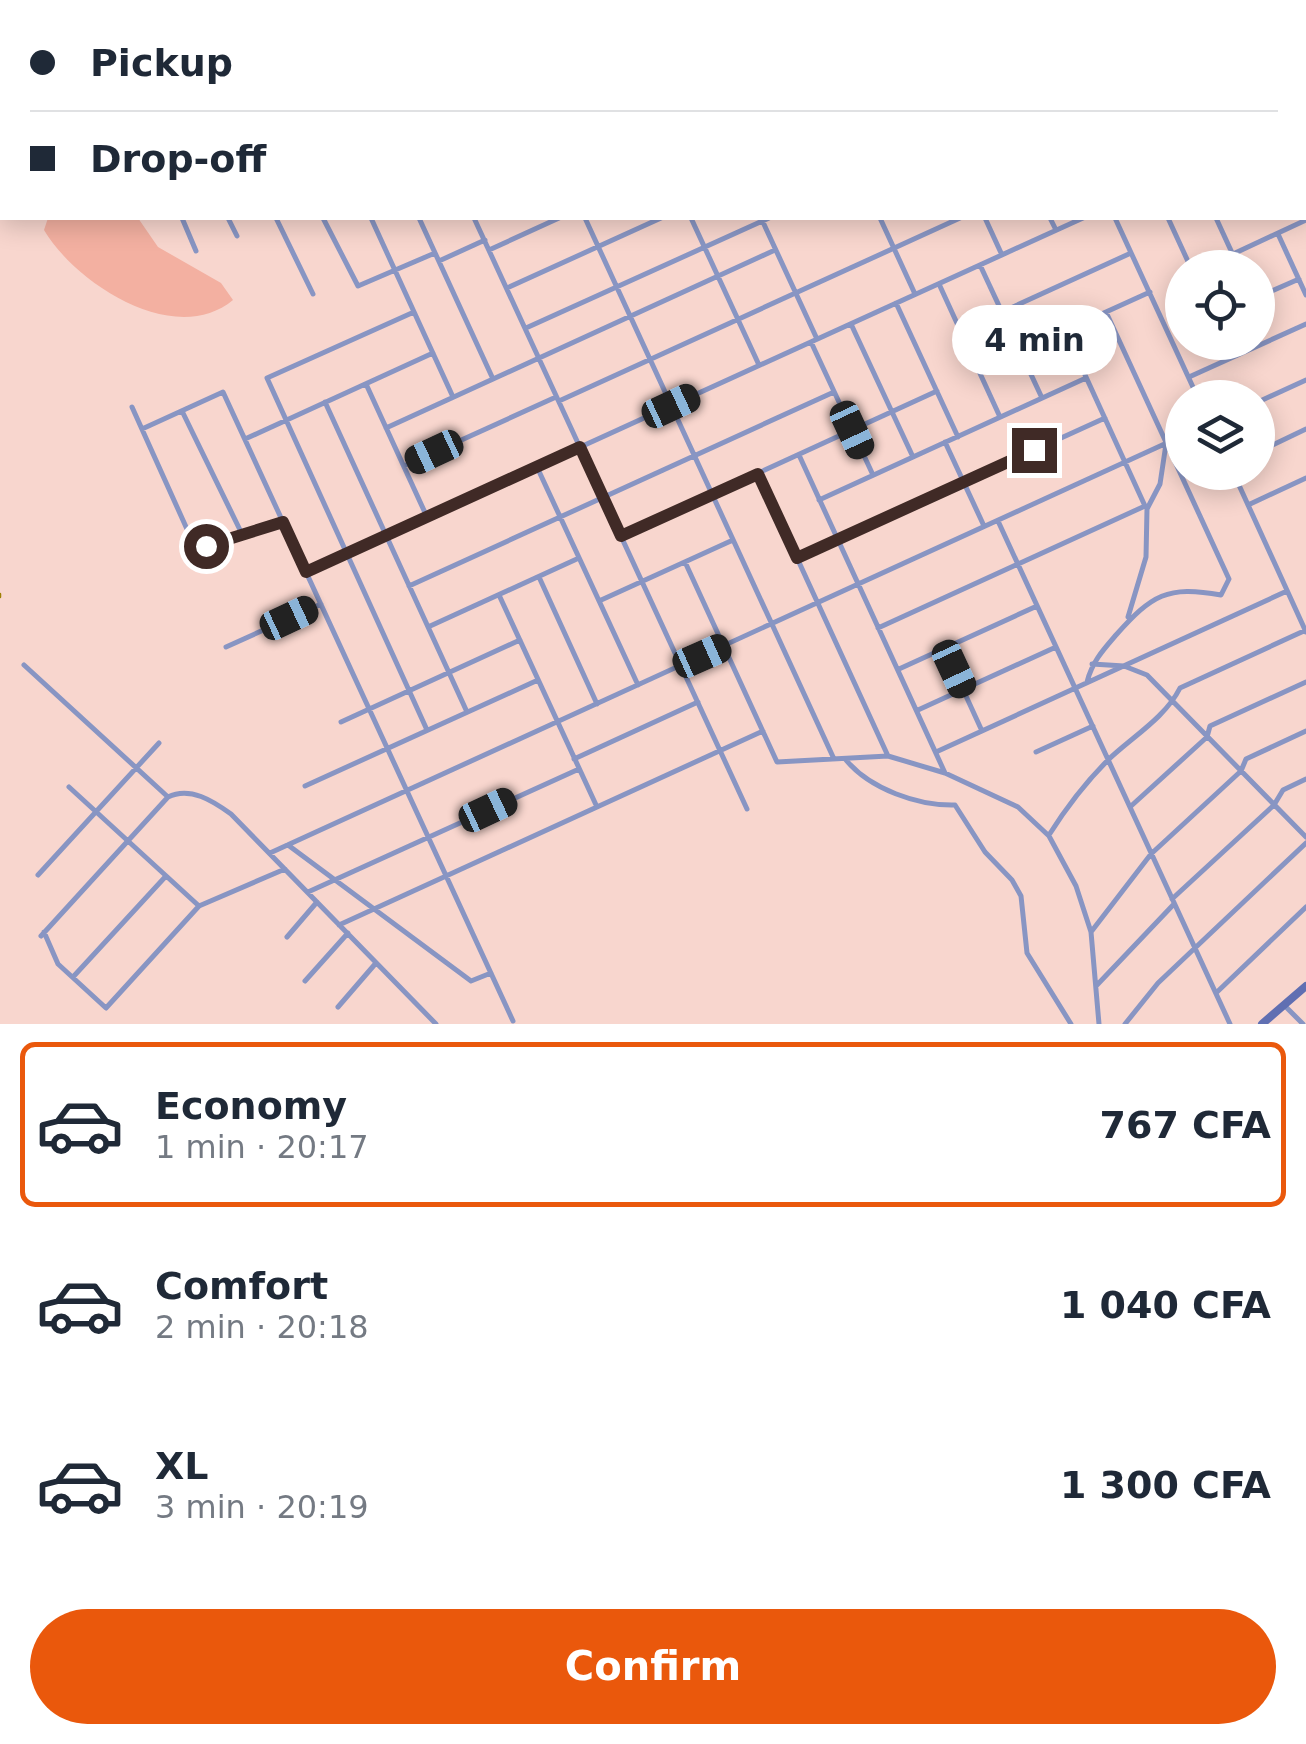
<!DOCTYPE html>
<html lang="en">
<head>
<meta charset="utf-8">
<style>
	body { margin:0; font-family:"DejaVu Sans",sans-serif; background:#f6f6f7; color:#1f2937; height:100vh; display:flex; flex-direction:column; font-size:38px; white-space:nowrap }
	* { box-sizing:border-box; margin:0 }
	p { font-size:32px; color:#747a83 }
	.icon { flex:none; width:55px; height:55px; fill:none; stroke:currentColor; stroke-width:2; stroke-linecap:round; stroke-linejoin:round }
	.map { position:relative; height:1024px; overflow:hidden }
	.panel { display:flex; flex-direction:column; background:#fff; flex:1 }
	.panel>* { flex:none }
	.top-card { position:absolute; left:0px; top:0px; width:1308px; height:220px; box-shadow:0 5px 25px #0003; display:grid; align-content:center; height:220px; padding:0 30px; background:#fff }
	.buttons { position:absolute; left:1165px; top:250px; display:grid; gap:20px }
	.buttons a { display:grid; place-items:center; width:110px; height:110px; border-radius:50%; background:#fff; box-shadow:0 5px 25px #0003; font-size:50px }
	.end { position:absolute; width:45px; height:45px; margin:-22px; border:12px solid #402a26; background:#fff; box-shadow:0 0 0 5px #fff }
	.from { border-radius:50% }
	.bubble { position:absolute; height:70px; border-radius:35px; background:#fff; box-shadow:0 5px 25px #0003; font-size:32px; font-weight:600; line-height:70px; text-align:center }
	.car { position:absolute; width:30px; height:60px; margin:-30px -15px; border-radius:12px; box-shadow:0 0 8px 2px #0007; background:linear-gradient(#222 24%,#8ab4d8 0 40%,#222 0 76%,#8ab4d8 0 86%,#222 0) }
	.top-card b { display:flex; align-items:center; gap:35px; height:95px; font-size:38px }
	.top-card b+b { border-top:2px solid #e0e1e3 }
	.top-card i { width:25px; height:25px; background:#1f2937 }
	ul { padding:18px 0 0; list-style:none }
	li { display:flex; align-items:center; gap:30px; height:165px; margin:0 20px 15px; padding:0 10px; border:5px solid transparent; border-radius:15px }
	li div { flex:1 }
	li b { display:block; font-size:38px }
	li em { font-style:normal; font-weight:600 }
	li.active { border-color:#ea580c }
	li>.icon { width:90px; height:90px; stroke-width:1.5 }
	.primary-button { display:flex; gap:20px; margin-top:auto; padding:20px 30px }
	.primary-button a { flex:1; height:115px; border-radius:60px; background:#ea580c; color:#fff; font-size:40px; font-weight:600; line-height:115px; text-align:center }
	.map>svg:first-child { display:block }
	.green { fill:#f3b0a1 }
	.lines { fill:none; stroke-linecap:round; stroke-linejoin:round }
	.stream { stroke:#9e8004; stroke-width:2.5 }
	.minor { stroke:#8895c3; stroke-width:5 }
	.tertiary { stroke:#8895c3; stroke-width:8 }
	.secondary { stroke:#606fb2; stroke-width:8 }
	.route { stroke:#402a26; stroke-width:12 }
</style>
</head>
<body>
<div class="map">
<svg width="1306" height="1024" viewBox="0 0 1306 1024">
	<rect width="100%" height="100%" fill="#f8d6ce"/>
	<path class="green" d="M 48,218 L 138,218 L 158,247 L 221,283 L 233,300 C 175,348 76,284 44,230 Z"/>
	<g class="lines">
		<path class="stream" d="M 0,594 L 0,597"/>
		<path class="minor" d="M 15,0 L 17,2
			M 145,0 L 151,2
			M 222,0 L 224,2
			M 273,0 L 274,2
			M 484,0 L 486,2
			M 585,0 L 587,2
			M 654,0 L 655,2
			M 780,0 L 781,2
			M 884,0 L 885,2
			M 950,0 L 951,2
			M 1009,0 L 1010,2
			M 1078,0 L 1079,2
			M 1149,0 L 1150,2
			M 1203,0 L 1205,2
			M 187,2 L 190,0
			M 343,2 L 349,0
			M 375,2 L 379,0
			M 452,2 L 458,0
			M 546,2 L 551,0
			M 705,2 L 711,0
			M 864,2 L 870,0
			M 1027,2 L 1033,0
			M 1305,7 L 1306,7
			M 0,28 L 2,27
			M 1305,57 L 1306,56
			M 1305,116 L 1306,116
			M 1305,172 L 1306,171
			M 182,218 L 196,251
			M 228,218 L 237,236
			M 276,218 L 313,294
			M 323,218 L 358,286 L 435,253
			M 371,218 L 453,397
			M 419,218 L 493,379
			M 474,218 L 747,809
			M 585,218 L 834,759
			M 691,218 L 759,365
			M 880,218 L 915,294
			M 985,218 L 1002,255
			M 1050,218 L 1056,230
			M 1115,218 L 1198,398
			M 1168,218 L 1191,268
			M 1216,218 L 1239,268
			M 762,220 L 817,339
			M 1278,234 L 1306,295
			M 489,250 L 559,218
			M 1233,254 L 1306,220
			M 439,261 L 485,240
			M 980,265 L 1042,398
			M 939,284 L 1000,417
			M 507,288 L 661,218
			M 1258,297 L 1299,279
			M 896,303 L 958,437
			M 414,312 L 267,378 L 427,730
			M 1002,312 L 1131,253
			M 851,324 L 913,457
			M 526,328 L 769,218
			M 811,342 L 873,475
			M 1020,351 L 1150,292
			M 1189,377 L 1306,324
			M 366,384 L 427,517
			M 559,401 L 960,218
			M 325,402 L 467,712
			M 1258,402 L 1306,380
			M 132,407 L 191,538 C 205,549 232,547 241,532 L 182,411
			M 386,428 L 775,250
			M 142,429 L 223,392 L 513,1021
			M 245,439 L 433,353
			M 945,442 L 984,526
			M 1258,452 L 1306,429
			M 799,455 L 945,773
			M 404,466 L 556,397
			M 537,467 L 638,685
			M 1233,472 L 1306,632
			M 758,473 L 888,756
			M 819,500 L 1086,378
			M 1248,505 L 1306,478
			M 998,521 L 1230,1024
			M 241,532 L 282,522
			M 621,536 L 937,391
			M 797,558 L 1105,418
			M 685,562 L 777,762 L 888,756 L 945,773 L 1018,807 L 1049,836 L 1076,886 L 1091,932 L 1099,1024
			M 306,572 L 1083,218
			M 539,577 L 597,704
			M 409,586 L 834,392
			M 499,595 L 597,807
			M 599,601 L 733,540
			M 1128,617 L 1146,557 L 1147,509 L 1160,484 L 1166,444
			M 428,627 L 579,558
			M 878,628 L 1145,506 L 1065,331
			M 226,647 L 321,604
			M 944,648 L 982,731
			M 1092,664 L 1124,666 L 1147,675 L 1306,837
			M 24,665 L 168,797
			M 899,669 L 1037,606
			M 1087,682 C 1092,662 1103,650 1116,635 C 1152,595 1167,585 1221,595 L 1229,579 L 1106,312
			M 918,710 L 1056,647
			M 341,722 L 520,640
			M 936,752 L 1287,591
			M 1036,752 L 1093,726
			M 574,759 L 698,702
			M 846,760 C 870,789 918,806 955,805 L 985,852 L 1012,880 L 1021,896 L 1027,953 L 1071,1024
			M 305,786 L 538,680
			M 69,787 L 199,906
			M 1130,807 L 1207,737 L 1210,726 L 1306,682
			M 1049,835 C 1066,808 1085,783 1108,760 C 1132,737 1165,718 1180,688 L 1306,630
			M 288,845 L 471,981 L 491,973
			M 270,853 L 1182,436
			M 38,875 L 159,743
			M 308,892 L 579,769
			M 1172,899 L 1274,805 L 1283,790 L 1306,779
			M 339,925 L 763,731
			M 44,932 L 58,964 L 106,1008 L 199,906 L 285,869
			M 1091,932 L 1151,854 L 1241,771 L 1246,759 L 1306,731
			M 41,936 L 168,797 C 190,786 213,801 231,814 L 436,1024
			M 287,937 L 317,902
			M 73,977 L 166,876
			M 305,981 L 348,933
			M 1097,985 L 1174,904
			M 1216,993 L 1306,907
			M 1284,1005 L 1303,1024
			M 338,1007 L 376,963
			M 1125,1024 L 1158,983 L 1306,843"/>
		<path class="tertiary" d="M 131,2 L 132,0
			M 0,98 L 2,97"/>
		<path class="secondary" d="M 1273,0 L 1274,2
			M 1305,69 L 1306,72
			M 1262,1024 L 1306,986"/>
	</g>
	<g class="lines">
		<path class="route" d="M 206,546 L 283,522 L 306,572 L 580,447 L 621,536 L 758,474 L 797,558 L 1034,450"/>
	</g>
</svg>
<div class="buttons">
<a><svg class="icon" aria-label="locate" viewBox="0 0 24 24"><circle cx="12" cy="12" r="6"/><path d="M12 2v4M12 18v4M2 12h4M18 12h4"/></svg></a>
<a><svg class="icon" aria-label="layers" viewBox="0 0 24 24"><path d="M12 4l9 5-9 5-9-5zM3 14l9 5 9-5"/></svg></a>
</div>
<i class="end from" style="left:206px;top:546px"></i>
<i class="end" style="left:1034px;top:450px"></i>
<div class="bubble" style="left:952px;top:305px;width:165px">4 min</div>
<i class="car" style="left:671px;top:406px;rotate:65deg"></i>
<i class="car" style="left:852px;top:430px;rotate:155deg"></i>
<i class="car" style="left:434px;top:452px;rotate:245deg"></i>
<i class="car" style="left:289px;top:618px;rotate:65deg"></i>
<i class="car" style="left:702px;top:656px;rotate:66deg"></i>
<i class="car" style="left:954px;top:669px;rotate:155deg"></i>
<i class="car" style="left:488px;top:810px;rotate:65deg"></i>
<div class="top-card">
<b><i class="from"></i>Pickup</b>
<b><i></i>Drop-off</b>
</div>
</div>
<section class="panel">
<ul>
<li class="active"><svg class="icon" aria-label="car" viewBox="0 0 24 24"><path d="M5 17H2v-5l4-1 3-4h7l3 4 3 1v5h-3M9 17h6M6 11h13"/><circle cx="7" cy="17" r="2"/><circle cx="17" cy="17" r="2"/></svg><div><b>Economy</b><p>1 min · 20:17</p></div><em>767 CFA</em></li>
<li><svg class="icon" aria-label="car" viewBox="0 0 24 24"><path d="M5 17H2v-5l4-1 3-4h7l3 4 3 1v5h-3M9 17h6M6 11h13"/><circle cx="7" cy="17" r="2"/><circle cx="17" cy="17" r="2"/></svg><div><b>Comfort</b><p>2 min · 20:18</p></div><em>1 040 CFA</em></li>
<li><svg class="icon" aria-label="car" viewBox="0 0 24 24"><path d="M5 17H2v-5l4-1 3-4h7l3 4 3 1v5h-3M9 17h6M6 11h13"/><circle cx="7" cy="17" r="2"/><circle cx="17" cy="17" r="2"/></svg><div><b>XL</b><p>3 min · 20:19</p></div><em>1 300 CFA</em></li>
</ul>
<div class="primary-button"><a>Confirm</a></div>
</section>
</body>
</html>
